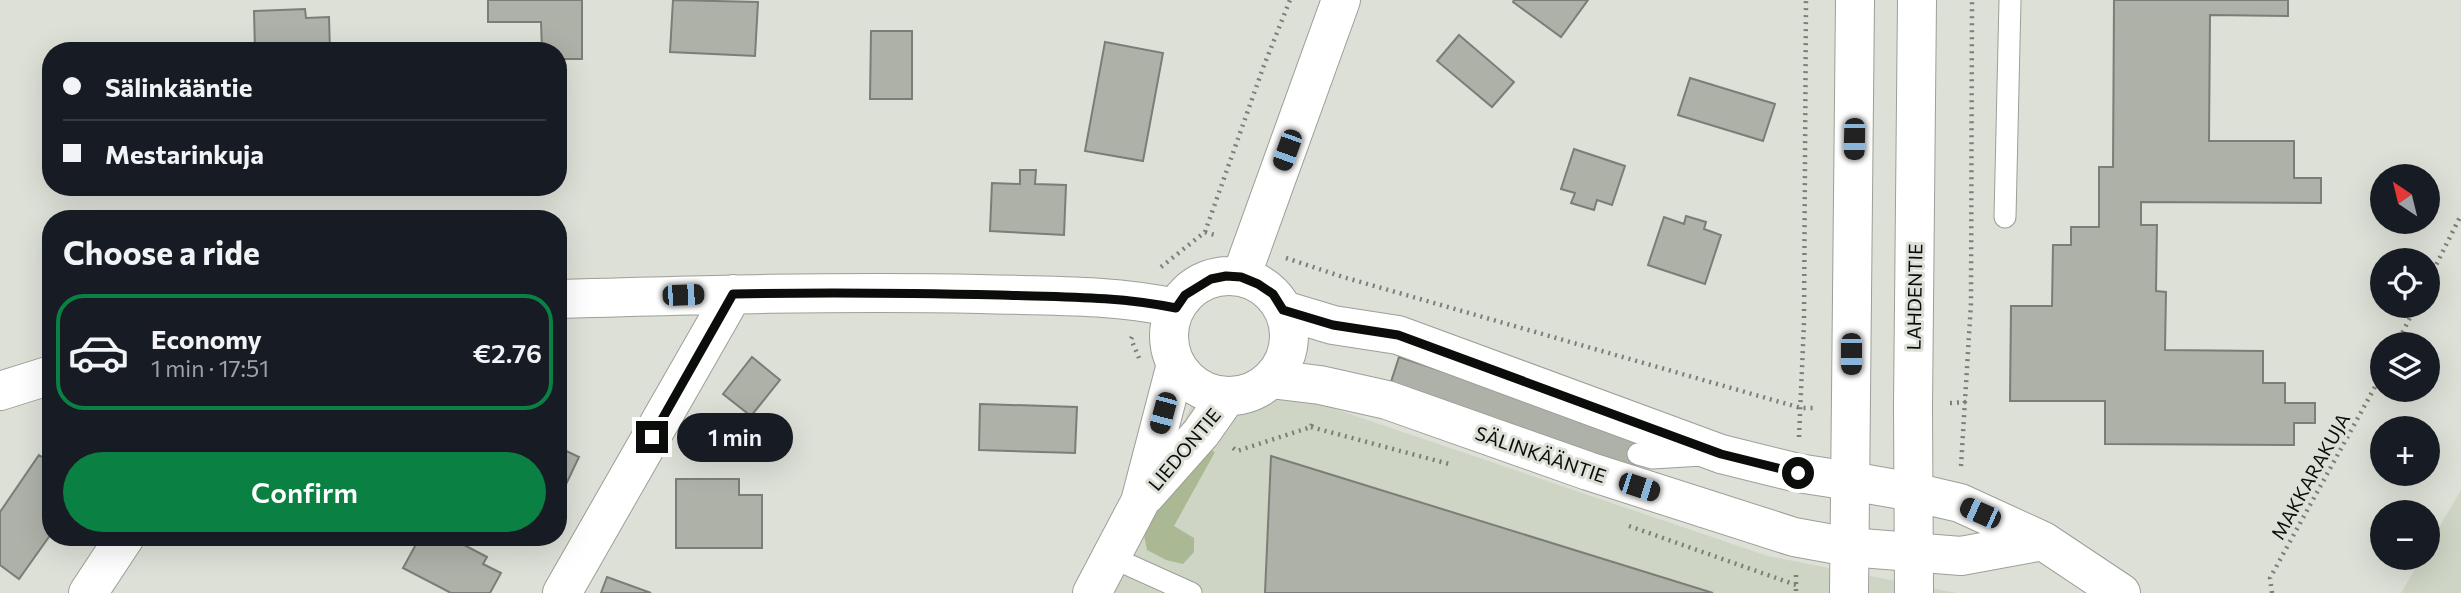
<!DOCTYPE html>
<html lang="en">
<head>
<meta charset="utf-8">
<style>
	body { margin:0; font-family:Commissioner,sans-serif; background:#242831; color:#f1f3f6; height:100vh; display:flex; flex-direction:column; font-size:26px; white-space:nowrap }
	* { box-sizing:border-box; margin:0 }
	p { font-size:23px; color:#9ea1a6 }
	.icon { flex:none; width:38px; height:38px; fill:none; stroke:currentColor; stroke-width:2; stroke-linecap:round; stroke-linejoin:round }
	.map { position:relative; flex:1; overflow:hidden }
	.panel { position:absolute; left:42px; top:210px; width:525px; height:336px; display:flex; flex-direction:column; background:#171b24; border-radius:28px; box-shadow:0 7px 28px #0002 }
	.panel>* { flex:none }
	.banner { position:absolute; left:42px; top:42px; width:525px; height:154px; border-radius:28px; box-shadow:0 7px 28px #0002; display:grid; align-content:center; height:154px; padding:0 21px; background:#171b24 }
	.needle { width:46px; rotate:325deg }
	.buttons { position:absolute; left:2370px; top:164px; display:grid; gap:14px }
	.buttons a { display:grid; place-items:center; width:70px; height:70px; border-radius:50%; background:#171b24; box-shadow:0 7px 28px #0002; font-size:35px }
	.end { position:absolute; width:32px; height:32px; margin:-16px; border:9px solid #0b0d0a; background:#fff; box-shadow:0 0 0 4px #fff }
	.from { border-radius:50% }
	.bubble { position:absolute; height:49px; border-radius:24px; background:#171b24; box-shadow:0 7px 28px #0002; font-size:23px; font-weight:600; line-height:49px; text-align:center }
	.car { position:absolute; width:21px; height:42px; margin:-21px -10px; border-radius:9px; box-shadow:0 0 5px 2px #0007; background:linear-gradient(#222 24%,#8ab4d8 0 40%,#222 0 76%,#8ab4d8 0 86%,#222 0) }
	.banner b { display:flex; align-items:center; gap:24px; height:66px; font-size:26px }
	.banner b+b { border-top:2px solid #363941 }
	.banner i { width:18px; height:18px; background:#f1f3f6 }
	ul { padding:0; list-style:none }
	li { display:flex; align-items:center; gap:21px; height:116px; margin:0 14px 10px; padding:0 7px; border:4px solid transparent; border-radius:28px }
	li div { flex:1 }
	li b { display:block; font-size:26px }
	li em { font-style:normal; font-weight:600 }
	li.selected { border-color:#0b8043 }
	li>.icon { width:63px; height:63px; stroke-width:1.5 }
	h2 { padding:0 21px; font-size:32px; line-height:84px }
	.primary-button { display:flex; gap:14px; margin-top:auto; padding:14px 21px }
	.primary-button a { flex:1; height:80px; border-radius:42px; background:#0b8043; color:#fff; font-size:28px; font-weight:600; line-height:80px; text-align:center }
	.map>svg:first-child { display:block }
	.built { fill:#cfd5c5 }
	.green { fill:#aab993 }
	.building { fill:#adb1a8; stroke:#7b7e76; stroke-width:2 }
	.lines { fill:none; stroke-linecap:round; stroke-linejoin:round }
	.service-casing { stroke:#9c9f97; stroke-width:23 }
	.minor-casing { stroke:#9c9f97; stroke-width:40 }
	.tertiary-casing { stroke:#9c9f97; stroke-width:40 }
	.secondary-casing { stroke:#9c9f97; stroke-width:40 }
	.path { stroke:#7c7f78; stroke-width:4.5; stroke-dasharray:2 5; stroke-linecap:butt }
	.service { stroke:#fff; stroke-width:21 }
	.minor { stroke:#fff; stroke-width:38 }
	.tertiary { stroke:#fff; stroke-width:38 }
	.secondary { stroke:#fff; stroke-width:38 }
	.route { stroke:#0b0d0a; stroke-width:9 }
	.labels { text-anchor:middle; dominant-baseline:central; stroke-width:6; stroke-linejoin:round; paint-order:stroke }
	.street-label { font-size:19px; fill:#0b0d0a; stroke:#dde0d7 }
</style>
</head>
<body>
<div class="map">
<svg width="2461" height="593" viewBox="0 0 2461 593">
	<rect width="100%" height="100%" fill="#dde0d7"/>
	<path class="built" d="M 1276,389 L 1768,556 L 1957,593 L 1094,593 L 1141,512 L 1194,400 L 1243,404 Z
		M 2461,490 L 2461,593 L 2401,593 L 2421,558 L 2427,558 L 2427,548 Z"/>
	<path class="green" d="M 1202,447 L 1215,452 L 1174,526 L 1194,538 L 1194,552 L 1183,564 L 1166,560 L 1147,550 L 1144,535 L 1154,512 Z"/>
	<path class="building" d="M 488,0 L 582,0 L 582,59 L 558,59 L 558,51 L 542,51 L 541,22 L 488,22 Z
		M 673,0 L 758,2 L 755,56 L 670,52 Z
		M 1514,0 L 1588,0 L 1561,37 L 1513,2 Z
		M 2114,0 L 2288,0 L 2288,16 L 2210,15 L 2209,141 L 2294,141 L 2294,178 L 2321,178 L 2321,203 L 2141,202 L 2141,225 L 2157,225 L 2156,291 L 2166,292 L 2165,350 L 2263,351 L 2263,383 L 2285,383 L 2285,403 L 2315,403 L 2315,423 L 2294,423 L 2294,445 L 2105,444 L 2105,401 L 2010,401 L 2011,306 L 2052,306 L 2053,245 L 2071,245 L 2071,227 L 2099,227 L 2099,167 L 2113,167 Z
		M 305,9 L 306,18 L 329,17 L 330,51 L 255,51 L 254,11 Z
		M 871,31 L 912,31 L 912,99 L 870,99 Z
		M 1459,35 L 1514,82 L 1492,107 L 1437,61 Z
		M 1105,42 L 1163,53 L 1143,161 L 1085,151 Z
		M 1690,78 L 1775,104 L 1763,141 L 1678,115 Z
		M 1574,149 L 1625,166 L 1612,205 L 1597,200 L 1594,210 L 1571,203 L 1575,193 L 1561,189 Z
		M 1020,170 L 1036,170 L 1035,184 L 1066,185 L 1064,235 L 990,231 L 992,183 L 1020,184 Z
		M 1686,216 L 1706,222 L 1704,229 L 1721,235 L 1705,284 L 1648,265 L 1664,217 L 1684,224 Z
		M 752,357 L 780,380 L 751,416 L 723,394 Z
		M 1399,357 L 1644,437 L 1633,469 L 1389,388 Z
		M 980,404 L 1077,407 L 1075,453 L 979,450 Z
		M 558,447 L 579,457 L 559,499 L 558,498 Z
		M 39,455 L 51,463 L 51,534 L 19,579 L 0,565 L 0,512 Z
		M 1271,456 L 1313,469 L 1713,593 L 1265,593 Z
		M 676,479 L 739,479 L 739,495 L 762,495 L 762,548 L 676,548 Z
		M 420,537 L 449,537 L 487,557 L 483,564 L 501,573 L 490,593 L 451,593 L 403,568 Z
		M 607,577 L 651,593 L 601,593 Z"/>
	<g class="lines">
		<g class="service-casing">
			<path id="service" d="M 2005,217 L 2010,0
				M 1638,454 L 1652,458 L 1702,455
				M 1111,557 L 1191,593"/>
		</g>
		<g class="minor-casing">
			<path id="minor" d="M1169 336a60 60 0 1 1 120 0a60 60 0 1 1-120 0Z
				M 1241,277 L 1341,0
				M 558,299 C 699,295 839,291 980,294 C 1045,296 1112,294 1176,308
				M 1283,310 L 1333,325 L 1398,335 L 1721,454 L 1798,473 L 1850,481
				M 1271,379 L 1320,385 L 1387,400 L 1588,471 L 1794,537 L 1849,547
				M 0,391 L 51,375
				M 1146,495 L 1201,433 L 1227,396
				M 88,593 L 125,537
				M 562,593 L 733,294
				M 1092,593 L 1140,502 L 1176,364"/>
		</g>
		<g class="tertiary-casing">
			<path id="tertiary" d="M 1850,481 L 1913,492 L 1960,503 L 2043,541 L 2121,593
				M 1849,547 L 1961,556 L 2043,541"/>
		</g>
		<g class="secondary-casing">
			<path id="secondary" d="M 1849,593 L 1855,0
				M 1914,593 L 1913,406 L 1917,0"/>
		</g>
		<path class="path" d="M 1205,232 L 1218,236
			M 1286,258 L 1343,277 L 1801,408 L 1816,408
			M 1161,267 L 1205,232 L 1263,68 L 1290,0
			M 2427,283 L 2461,215
			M 1132,337 L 1131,339 L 1139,358
			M 2396,345 L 2416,306
			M 1950,403 L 1967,402
			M 1311,427 L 1449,464
			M 1799,437 L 1804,323 L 1806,0
			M 1233,448 L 1237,451 L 1311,427 L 1312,424
			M 1961,466 L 1971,303 L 1972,0
			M 1629,526 L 1796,585
			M 1796,575 L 1796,593
			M 2272,593 L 2270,578 L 2382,374"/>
		<use href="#service" class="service"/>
		<use href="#minor" class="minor"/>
		<use href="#tertiary" class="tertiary"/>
		<use href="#secondary" class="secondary"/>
	</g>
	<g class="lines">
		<path class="route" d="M 652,437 L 733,294 C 822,292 911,293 1000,295 C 1060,297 1118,296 1176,308 L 1185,295 L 1211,279 L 1226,276 L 1241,277 L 1258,284 L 1273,294 L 1283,310 L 1333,325 L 1398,335 L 1721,454 L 1798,473"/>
	</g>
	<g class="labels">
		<g class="street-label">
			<text transform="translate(1914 297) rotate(-89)">LAHDENTIE</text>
			<text transform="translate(1184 449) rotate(-50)">LIEDONTIE</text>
			<text transform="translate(1541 454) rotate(19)">SÄLINKÄÄNTIE</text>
			<text transform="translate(2310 476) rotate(-61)">MAKKARAKUJA</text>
		</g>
	</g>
</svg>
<div class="buttons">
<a><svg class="needle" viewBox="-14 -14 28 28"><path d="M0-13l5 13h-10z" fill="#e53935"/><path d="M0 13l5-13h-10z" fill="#9ea1a6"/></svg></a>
<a><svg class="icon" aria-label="locate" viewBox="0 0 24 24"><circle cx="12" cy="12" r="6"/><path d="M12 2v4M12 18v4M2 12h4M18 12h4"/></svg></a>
<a><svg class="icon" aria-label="layers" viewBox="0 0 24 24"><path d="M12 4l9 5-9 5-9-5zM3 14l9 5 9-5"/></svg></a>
<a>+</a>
<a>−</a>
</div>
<i class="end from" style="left:1798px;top:473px"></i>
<i class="end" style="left:652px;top:437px"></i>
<div class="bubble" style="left:677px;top:413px;width:116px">1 min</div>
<i class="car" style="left:1854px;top:139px;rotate:181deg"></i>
<i class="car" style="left:1287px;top:150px;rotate:200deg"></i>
<i class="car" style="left:683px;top:295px;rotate:88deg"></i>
<i class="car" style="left:1851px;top:354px;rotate:180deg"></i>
<i class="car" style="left:1163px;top:413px;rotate:195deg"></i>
<i class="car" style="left:1639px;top:487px;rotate:108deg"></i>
<i class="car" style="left:1980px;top:513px;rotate:294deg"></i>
<div class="banner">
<b><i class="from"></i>Sälinkääntie</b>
<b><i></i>Mestarinkuja</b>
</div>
<section class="panel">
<h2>Choose a ride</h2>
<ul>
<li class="selected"><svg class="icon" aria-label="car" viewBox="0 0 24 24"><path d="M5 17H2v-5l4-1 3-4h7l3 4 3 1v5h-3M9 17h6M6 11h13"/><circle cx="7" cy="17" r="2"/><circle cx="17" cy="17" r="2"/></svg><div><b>Economy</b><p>1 min · 17:51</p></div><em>€2.76</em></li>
</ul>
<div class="primary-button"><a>Confirm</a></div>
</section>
</div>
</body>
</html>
